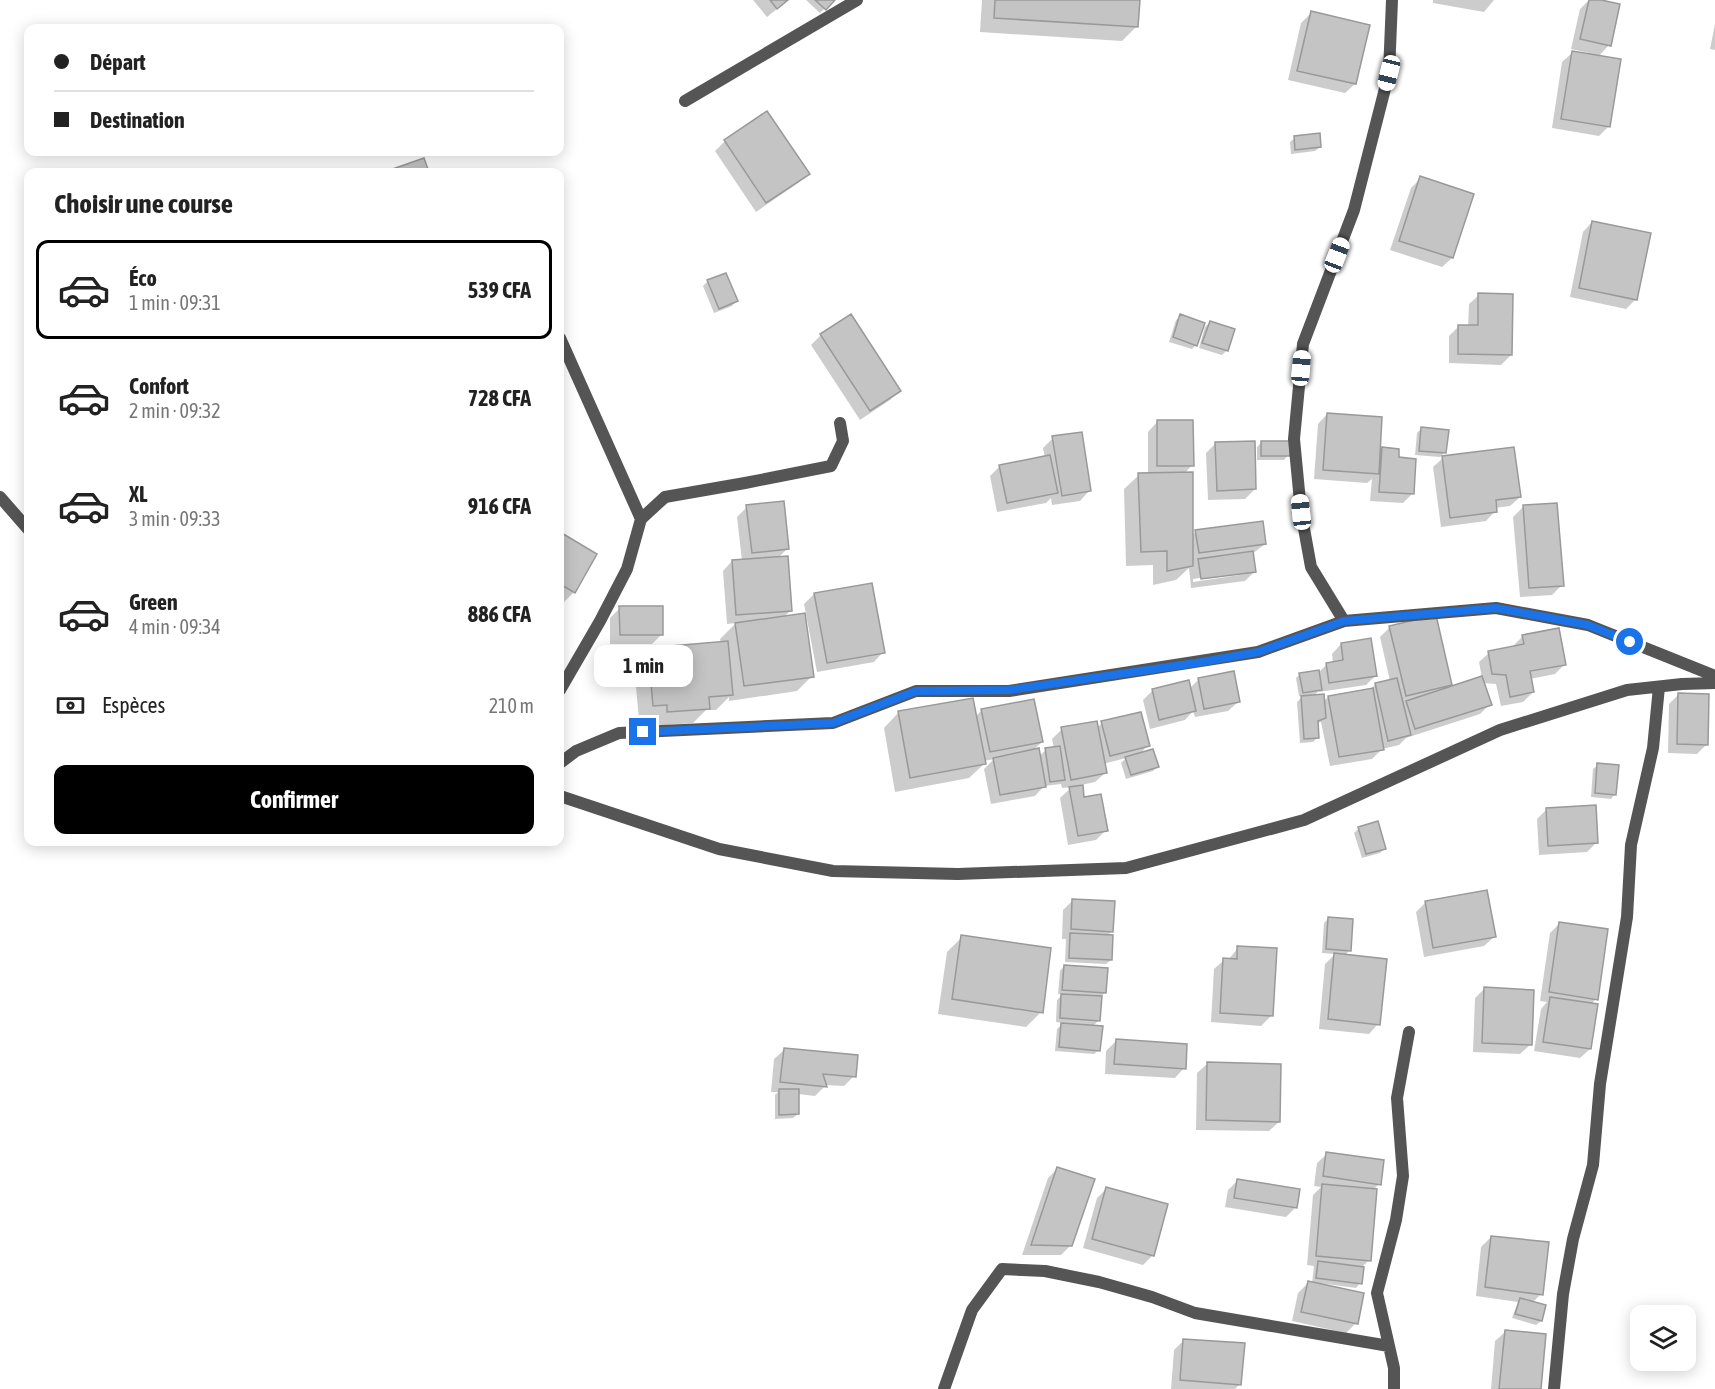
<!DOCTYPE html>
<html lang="fr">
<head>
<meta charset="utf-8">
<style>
	body { margin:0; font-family:"Asap Condensed",sans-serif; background:#f2f2f2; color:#222; height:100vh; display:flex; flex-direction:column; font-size:22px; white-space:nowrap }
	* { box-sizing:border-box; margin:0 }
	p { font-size:20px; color:#767676 }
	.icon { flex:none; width:33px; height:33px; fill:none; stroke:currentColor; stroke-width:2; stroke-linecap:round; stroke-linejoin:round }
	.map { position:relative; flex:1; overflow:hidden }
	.details { position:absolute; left:24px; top:168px; width:540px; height:678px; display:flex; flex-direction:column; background:#fff; border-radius:12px; box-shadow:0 3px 15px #0003 }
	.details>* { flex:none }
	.top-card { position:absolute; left:24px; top:24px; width:540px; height:132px; border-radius:12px; box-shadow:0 3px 15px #0003; display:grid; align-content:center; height:132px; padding:0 30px; background:#fff }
	.fabs { position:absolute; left:1630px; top:1305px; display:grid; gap:12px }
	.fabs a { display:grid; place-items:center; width:66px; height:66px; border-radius:12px; background:#fff; box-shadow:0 3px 15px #0003; font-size:30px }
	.end { position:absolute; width:27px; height:27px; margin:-14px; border:8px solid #1a73e8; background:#fff; box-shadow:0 0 0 3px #fff }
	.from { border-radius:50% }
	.bubble { position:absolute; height:42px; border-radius:12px; background:#fff; box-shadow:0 3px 15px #0003; font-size:20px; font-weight:700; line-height:42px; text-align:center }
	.car { position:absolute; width:18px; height:36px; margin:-18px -9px; border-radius:8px; box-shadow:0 0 4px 2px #0007; background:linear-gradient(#fff 24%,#345 0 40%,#fff 0 76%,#345 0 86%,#fff 0) }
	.top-card b { display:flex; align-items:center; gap:21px; height:57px; font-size:22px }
	.top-card b+b { border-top:2px solid #e0e0e0 }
	.top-card i { width:15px; height:15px; background:#222 }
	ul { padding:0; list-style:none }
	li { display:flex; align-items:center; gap:18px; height:99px; margin:0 12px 9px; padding:0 18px; border:3px solid transparent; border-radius:12px }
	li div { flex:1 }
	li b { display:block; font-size:22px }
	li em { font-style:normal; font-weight:700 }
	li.on { border-color:#000 }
	li>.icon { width:54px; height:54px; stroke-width:1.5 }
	h2 { padding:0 30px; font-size:27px; line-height:72px }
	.pay { display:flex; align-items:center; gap:15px; height:66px; padding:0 30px; font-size:22px }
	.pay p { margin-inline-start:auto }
	.cta { display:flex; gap:12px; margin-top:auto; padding:12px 30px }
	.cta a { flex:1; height:69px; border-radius:12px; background:#000; color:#fff; font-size:24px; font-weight:700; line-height:69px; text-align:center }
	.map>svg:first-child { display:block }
	.shadow { fill:#0003; fill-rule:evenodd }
	.building { fill:#c4c4c4; stroke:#999; stroke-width:1.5 }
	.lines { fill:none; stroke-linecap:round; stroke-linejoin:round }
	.minor { stroke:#555; stroke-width:12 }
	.route { stroke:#1a73e8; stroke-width:8 }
</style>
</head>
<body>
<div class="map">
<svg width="1715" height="1389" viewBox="0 0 1715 1389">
	<rect width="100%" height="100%" fill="#fff"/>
	<path class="shadow" d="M 753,0 L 788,0 L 767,17 Z
		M 806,0 L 833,0 L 820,13 Z
		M 982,0 L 1139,0 L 1137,26 L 1122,41 L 980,32 Z
		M 1433,0 L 1494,0 L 1484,12 L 1433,3 Z
		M 1589,0 L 1594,0 L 1609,45 L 1598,57 L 1609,126 L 1599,136 L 1552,128 L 1562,62 L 1572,53 L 1589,55 L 1589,53 L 1571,49 L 1580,9 Z
		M 1311,13 L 1355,84 L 1345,93 L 1288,80 L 1301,23 Z
		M 1715,24 L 1715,50 L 1710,49 Z
		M 1295,138 L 1320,147 L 1315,151 L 1291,154 L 1290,142 Z
		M 725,141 L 808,173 L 798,183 L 756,212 L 715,151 Z
		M 423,160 L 427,172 L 388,172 Z
		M 1421,178 L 1452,258 L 1442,267 L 1390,250 L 1411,188 Z
		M 1592,222 L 1636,299 L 1626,309 L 1570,297 L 1583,232 Z
		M 708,281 L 736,301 L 732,306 L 714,313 L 703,286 Z
		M 1479,295 L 1511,355 L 1501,365 L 1449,363 L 1449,336 L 1459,326 L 1468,327 L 1469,304 Z
		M 850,316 L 899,391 L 890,400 L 860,420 L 811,345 L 821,335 Z
		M 1181,316 L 1196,345 L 1192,349 L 1169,342 L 1176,320 Z
		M 1210,322 L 1227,350 L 1222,355 L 1199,348 L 1205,327 Z
		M 1327,414 L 1378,453 L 1383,449 L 1397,459 L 1413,493 L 1403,503 L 1370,501 L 1372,479 L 1367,483 L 1314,479 L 1318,424 Z
		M 1157,422 L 1192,465 L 1184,474 L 1191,536 L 1196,532 L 1265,544 L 1252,554 L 1255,571 L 1245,581 L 1191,588 L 1189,568 L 1176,580 L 1153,585 L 1153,565 L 1126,566 L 1124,489 L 1139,475 L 1148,474 L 1148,432 ZM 1246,571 L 1246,574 L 1193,582 L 1193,579 Z
		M 1421,429 L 1445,452 L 1440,457 L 1415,455 L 1417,433 Z
		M 1053,438 L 1089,491 L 1080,501 L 1052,505 L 1051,498 L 1046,503 L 997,512 L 990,476 L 1000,466 L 1045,458 L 1043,448 Z
		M 1262,442 L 1288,455 L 1284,460 L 1257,460 L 1257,447 Z
		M 1216,443 L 1255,489 L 1245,499 L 1208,500 L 1206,453 Z
		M 1443,458 L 1520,497 L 1510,506 L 1495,508 L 1495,511 L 1486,521 L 1441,527 L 1433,467 Z
		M 747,507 L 788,548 L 778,558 L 791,610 L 784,617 L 812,676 L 797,691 L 729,701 L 729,697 L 716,710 L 706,710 L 693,723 L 653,726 L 652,719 L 639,720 L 634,665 L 649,650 L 721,643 L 720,639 L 736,623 L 727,624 L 723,571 L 732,561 L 742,561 L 737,517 Z
		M 1523,507 L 1562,585 L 1552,595 L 1520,597 L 1513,517 Z
		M 560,534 L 595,555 L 574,592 L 564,602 L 560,599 Z
		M 871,584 L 883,652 L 874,662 L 817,672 L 804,604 L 814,594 Z
		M 620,608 L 662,634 L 652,644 L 610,644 L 610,618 Z
		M 1435,617 L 1451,688 L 1482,678 L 1479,662 L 1489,653 L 1513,648 L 1513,646 L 1523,636 L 1565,664 L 1555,674 L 1530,679 L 1533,692 L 1523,702 L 1501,706 L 1496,684 L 1483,683 L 1490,704 L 1480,714 L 1406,738 L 1399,745 L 1382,749 L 1372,759 L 1330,766 L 1321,722 L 1317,723 L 1318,737 L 1313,742 L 1300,743 L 1297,702 L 1303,696 L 1299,696 L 1296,678 L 1300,674 L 1320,671 L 1327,664 L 1333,663 L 1332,654 L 1341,644 L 1376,675 L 1366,685 L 1319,692 L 1319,691 L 1313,696 L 1323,702 L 1328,697 L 1370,689 L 1375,685 L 1390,681 L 1380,637 L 1390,627 Z
		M 1199,679 L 1238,702 L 1228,711 L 1195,717 L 1193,711 L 1185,720 L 1150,729 L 1143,700 L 1152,691 L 1188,682 L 1189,689 Z
		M 1679,694 L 1707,744 L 1697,754 L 1668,753 L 1669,704 Z
		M 982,710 L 1042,742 L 1032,751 L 1039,756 L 1046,750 L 1054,748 L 1052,739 L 1062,729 L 1097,728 L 1102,723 L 1148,745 L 1139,755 L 1157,767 L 1153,771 L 1126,779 L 1121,763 L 1126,758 L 1103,764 L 1105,773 L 1095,782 L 1081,785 L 1083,799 L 1106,830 L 1096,840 L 1068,845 L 1060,798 L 1072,787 L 1062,788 L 1061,784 L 1044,786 L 1035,796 L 991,804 L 984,769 L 994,759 L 984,761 L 984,764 L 969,778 L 895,792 L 884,728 L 898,713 L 975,717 Z
		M 1598,765 L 1615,794 L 1611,799 L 1591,797 L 1593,769 Z
		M 1547,809 L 1597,842 L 1587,852 L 1539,855 L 1537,819 Z
		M 1359,828 L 1385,848 L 1380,853 L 1362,858 L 1354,833 Z
		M 1073,900 L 1112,931 L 1107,936 L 1111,960 L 1106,964 L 1065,962 L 1066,939 L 1062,939 L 1063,910 Z
		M 1426,902 L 1494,937 L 1484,946 L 1424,957 L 1416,912 Z
		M 1328,919 L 1350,950 L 1344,956 L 1378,1024 L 1369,1034 L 1319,1029 L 1325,964 L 1335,954 L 1322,953 L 1324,923 Z
		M 1560,923 L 1596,999 L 1590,1005 L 1590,1049 L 1580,1058 L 1534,1051 L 1541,1009 L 1547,1002 L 1540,1001 L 1550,933 Z
		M 962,937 L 1041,1012 L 1026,1027 L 938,1014 L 947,952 Z
		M 1238,948 L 1271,1016 L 1261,1026 L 1211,1022 L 1214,969 L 1224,960 L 1228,960 Z
		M 1064,966 L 1105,993 L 1100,997 L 1099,1020 L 1092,1027 L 1099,1050 L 1094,1054 L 1055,1051 L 1057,1029 L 1063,1023 L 1056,1022 L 1057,1000 L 1063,994 L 1058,994 L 1060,971 Z
		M 1484,989 L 1530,1045 L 1520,1054 L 1473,1052 L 1475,998 Z
		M 1116,1041 L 1184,1068 L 1175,1078 L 1105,1074 L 1106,1051 Z
		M 784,1050 L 854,1076 L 844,1086 L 824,1085 L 825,1086 L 815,1096 L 798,1094 L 798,1114 L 793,1118 L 775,1119 L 775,1095 L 778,1092 L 771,1092 L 774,1059 Z
		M 1207,1064 L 1279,1122 L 1269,1131 L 1196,1130 L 1197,1073 Z
		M 1327,1154 L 1379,1184 L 1373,1190 L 1369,1260 L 1362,1267 L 1360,1283 L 1356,1288 L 1319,1283 L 1319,1285 L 1356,1323 L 1346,1333 L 1292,1321 L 1298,1293 L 1308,1283 L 1312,1284 L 1314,1266 L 1307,1265 L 1313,1195 L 1321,1187 L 1314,1186 L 1317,1163 Z
		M 1058,1168 L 1071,1245 L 1061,1255 L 1022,1255 L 1048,1178 Z
		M 1237,1181 L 1296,1207 L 1286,1217 L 1225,1207 L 1228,1190 Z
		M 1106,1189 L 1153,1255 L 1143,1265 L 1083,1248 L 1097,1198 Z
		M 1491,1237 L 1541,1294 L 1532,1303 L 1541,1321 L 1536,1325 L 1512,1318 L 1518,1302 L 1476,1296 L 1481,1247 Z
		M 1505,1332 L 1539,1389 L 1491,1389 L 1495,1341 Z
		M 1184,1340 L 1240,1384 L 1235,1389 L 1171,1389 L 1174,1350 Z"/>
	<path class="building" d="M 770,0 L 788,0 L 777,9 Z
		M 815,0 L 835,0 L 826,10 Z
		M 995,0 L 1140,0 L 1138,27 L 994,18 Z
		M 1589,0 L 1601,0 L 1620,4 L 1611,46 L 1580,39 Z
		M 1311,11 L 1370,25 L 1356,84 L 1297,71 Z
		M 1572,51 L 1621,59 L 1610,127 L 1561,119 Z
		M 767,111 L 810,174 L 766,203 L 724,140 Z
		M 1320,133 L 1321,147 L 1295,150 L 1294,136 Z
		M 424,158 L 429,172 L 384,172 Z
		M 1420,176 L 1474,194 L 1453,258 L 1399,241 Z
		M 1592,221 L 1651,233 L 1637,300 L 1579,288 Z
		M 726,273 L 738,301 L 719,309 L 707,280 Z
		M 1478,293 L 1513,294 L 1512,355 L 1458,354 L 1458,325 L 1478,325 Z
		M 851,314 L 901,391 L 870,411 L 820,334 Z
		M 1180,314 L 1205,323 L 1197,346 L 1173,337 Z
		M 1210,321 L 1235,329 L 1228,351 L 1202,343 Z
		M 1327,413 L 1382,417 L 1379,474 L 1323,470 Z
		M 1157,420 L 1193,420 L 1194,466 L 1157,466 Z
		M 1421,427 L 1449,430 L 1446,453 L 1419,451 Z
		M 1082,432 L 1091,491 L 1062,496 L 1052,436 Z
		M 1255,441 L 1256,489 L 1217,491 L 1215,442 Z
		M 1261,441 L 1290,441 L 1290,456 L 1261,456 Z
		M 1382,447 L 1399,449 L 1399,457 L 1416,459 L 1414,494 L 1379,492 Z
		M 1514,447 L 1521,497 L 1496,500 L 1497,512 L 1450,518 L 1442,456 Z
		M 1050,455 L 1058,493 L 1007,503 L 999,465 Z
		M 1193,472 L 1193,566 L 1167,571 L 1167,551 L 1141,552 L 1138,473 Z
		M 784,501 L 789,549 L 752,553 L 746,505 Z
		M 1557,503 L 1564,586 L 1529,588 L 1523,505 Z
		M 1263,521 L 1266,544 L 1199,553 L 1195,530 Z
		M 560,532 L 597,554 L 575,593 L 560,584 Z
		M 1253,551 L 1256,572 L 1201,579 L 1198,559 Z
		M 788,556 L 792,611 L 736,615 L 732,560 Z
		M 872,583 L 885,653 L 827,663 L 814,593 Z
		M 619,606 L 663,606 L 663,635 L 620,635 Z
		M 805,613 L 814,677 L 744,686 L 735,623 Z
		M 1436,615 L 1452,685 L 1406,696 L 1389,626 Z
		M 1559,628 L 1566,665 L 1530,671 L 1534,692 L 1510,697 L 1506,675 L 1492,674 L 1488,651 L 1524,644 L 1522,635 Z
		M 1371,638 L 1377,676 L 1329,683 L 1326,663 L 1343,660 L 1341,643 Z
		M 728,641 L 733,695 L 709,697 L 710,709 L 667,712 L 667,705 L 653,706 L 648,648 Z
		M 1319,670 L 1322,690 L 1303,693 L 1299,673 Z
		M 1234,671 L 1240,702 L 1204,709 L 1198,678 Z
		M 1482,676 L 1492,705 L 1415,729 L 1406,701 Z
		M 1397,678 L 1411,735 L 1388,741 L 1375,683 Z
		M 1189,680 L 1196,711 L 1159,720 L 1152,689 Z
		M 1373,688 L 1384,750 L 1339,757 L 1328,696 Z
		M 1678,693 L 1709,694 L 1708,745 L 1677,744 Z
		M 1324,694 L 1326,718 L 1318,721 L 1319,738 L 1304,739 L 1301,696 Z
		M 973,698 L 986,764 L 910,778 L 898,711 Z
		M 1034,699 L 1043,742 L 990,752 L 981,709 Z
		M 1141,712 L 1150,746 L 1110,756 L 1101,721 Z
		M 1097,721 L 1107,773 L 1071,780 L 1061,727 Z
		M 1060,746 L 1065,780 L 1050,782 L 1045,748 Z
		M 1039,748 L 1046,787 L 1000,795 L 993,758 Z
		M 1153,749 L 1159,767 L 1131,775 L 1125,757 Z
		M 1597,763 L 1619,765 L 1616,795 L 1595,793 Z
		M 1083,785 L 1084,797 L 1101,794 L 1108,831 L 1078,836 L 1069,787 Z
		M 1596,805 L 1598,843 L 1548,846 L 1546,808 Z
		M 1378,821 L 1386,849 L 1366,854 L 1358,827 Z
		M 1487,890 L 1496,937 L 1433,948 L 1425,901 Z
		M 1072,899 L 1115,901 L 1113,932 L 1071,929 Z
		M 1328,917 L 1353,919 L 1351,951 L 1326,949 Z
		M 1559,922 L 1608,929 L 1598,1000 L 1549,992 Z
		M 1070,933 L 1113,935 L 1112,960 L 1069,958 Z
		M 961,935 L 1051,948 L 1043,1013 L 952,999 Z
		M 1237,946 L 1277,948 L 1273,1016 L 1220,1013 L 1223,958 L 1237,959 Z
		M 1334,953 L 1387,959 L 1380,1025 L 1328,1019 Z
		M 1064,965 L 1108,968 L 1106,993 L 1062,990 Z
		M 1484,987 L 1534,990 L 1532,1045 L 1482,1043 Z
		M 1061,994 L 1102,996 L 1100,1021 L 1060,1018 Z
		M 1550,997 L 1598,1004 L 1591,1049 L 1543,1042 Z
		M 1061,1023 L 1103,1026 L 1100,1051 L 1059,1047 Z
		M 1116,1039 L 1187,1044 L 1186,1069 L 1114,1064 Z
		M 784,1048 L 858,1055 L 856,1077 L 823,1074 L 827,1087 L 780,1082 Z
		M 1207,1062 L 1281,1064 L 1280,1122 L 1206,1120 Z
		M 779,1089 L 799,1089 L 799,1114 L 779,1115 Z
		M 1326,1152 L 1384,1160 L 1381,1185 L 1323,1176 Z
		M 1057,1167 L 1095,1179 L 1072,1246 L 1031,1245 Z
		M 1237,1179 L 1300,1189 L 1297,1208 L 1234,1198 Z
		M 1322,1184 L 1377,1189 L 1371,1261 L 1316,1256 Z
		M 1106,1187 L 1168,1204 L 1154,1256 L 1092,1239 Z
		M 1491,1236 L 1549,1242 L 1543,1295 L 1485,1287 Z
		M 1318,1261 L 1364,1267 L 1362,1284 L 1316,1278 Z
		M 1308,1281 L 1364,1293 L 1358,1324 L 1301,1312 Z
		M 1520,1298 L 1546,1305 L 1542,1321 L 1515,1314 Z
		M 1505,1330 L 1546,1334 L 1541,1389 L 1499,1389 Z
		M 1183,1339 L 1245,1343 L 1241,1385 L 1180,1380 Z"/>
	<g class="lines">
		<path class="minor" d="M 685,101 L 857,0
			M 560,338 L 641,519
			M 0,497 L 28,529
			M 1344,621 L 1311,567 L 1301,512 L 1294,439 L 1303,344 L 1354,210 L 1389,73 L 1392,0
			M 560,690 L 600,621 L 627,569 L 641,519 L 665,497 L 745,483 L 831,466 L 843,441 L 840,423
			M 560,763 L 576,751 L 619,733 L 833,723 L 916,691 L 1009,691 L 1258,652 L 1344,621 L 1496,608 L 1588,625 L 1715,676
			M 560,796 L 719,849 L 833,871 L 958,874 L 1126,868 L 1304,820 L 1500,730 L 1627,690 L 1682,684 L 1715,683
			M 944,1389 L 972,1310 L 1002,1269 L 1045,1271 L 1099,1282 L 1152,1297 L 1195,1313 L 1389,1346
			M 1394,1389 L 1394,1368 L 1377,1293 L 1396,1220 L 1403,1176 L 1397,1098 L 1409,1032
			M 1554,1389 L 1563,1294 L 1573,1239 L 1593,1165 L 1600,1084 L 1627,917 L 1631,845 L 1653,748 L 1659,687"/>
	</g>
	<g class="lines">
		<path class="route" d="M 643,732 L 833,723 L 916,691 L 1009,690 L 1196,663 L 1258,652 L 1344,621 L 1496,608 L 1588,625 L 1630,642"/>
	</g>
</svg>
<div class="fabs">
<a><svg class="icon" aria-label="layers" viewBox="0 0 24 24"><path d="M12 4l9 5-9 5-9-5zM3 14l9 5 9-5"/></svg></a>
</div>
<i class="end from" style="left:1630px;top:642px"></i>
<i class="end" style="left:643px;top:732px"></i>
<div class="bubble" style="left:594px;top:645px;width:99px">1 min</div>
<i class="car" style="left:1389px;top:73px;rotate:194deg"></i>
<i class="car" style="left:1337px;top:255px;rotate:21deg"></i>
<i class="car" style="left:1301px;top:368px;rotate:5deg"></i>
<i class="car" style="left:1301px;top:512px;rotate:354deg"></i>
<div class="top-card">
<b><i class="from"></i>Départ</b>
<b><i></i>Destination</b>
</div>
<section class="details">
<h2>Choisir une course</h2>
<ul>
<li class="on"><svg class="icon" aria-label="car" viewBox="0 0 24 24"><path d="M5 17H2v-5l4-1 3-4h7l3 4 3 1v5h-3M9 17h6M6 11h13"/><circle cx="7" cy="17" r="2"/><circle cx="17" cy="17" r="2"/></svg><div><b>Éco</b><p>1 min · 09:31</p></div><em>539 CFA</em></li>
<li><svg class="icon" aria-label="car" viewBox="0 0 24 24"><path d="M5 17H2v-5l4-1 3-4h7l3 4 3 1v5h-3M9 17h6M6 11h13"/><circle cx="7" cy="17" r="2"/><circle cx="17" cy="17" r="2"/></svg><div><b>Confort</b><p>2 min · 09:32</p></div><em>728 CFA</em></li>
<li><svg class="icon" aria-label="car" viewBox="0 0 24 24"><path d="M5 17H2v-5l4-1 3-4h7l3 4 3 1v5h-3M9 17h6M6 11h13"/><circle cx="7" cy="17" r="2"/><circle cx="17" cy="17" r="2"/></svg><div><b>XL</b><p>3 min · 09:33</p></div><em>916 CFA</em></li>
<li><svg class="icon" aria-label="car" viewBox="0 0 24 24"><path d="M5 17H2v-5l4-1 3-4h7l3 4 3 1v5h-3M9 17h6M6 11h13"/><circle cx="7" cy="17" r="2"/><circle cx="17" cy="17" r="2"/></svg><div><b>Green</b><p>4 min · 09:34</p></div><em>886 CFA</em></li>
</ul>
<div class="pay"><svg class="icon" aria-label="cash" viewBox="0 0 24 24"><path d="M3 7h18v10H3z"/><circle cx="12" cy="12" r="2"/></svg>Espèces<p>210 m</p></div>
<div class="cta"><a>Confirmer</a></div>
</section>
</div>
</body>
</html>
